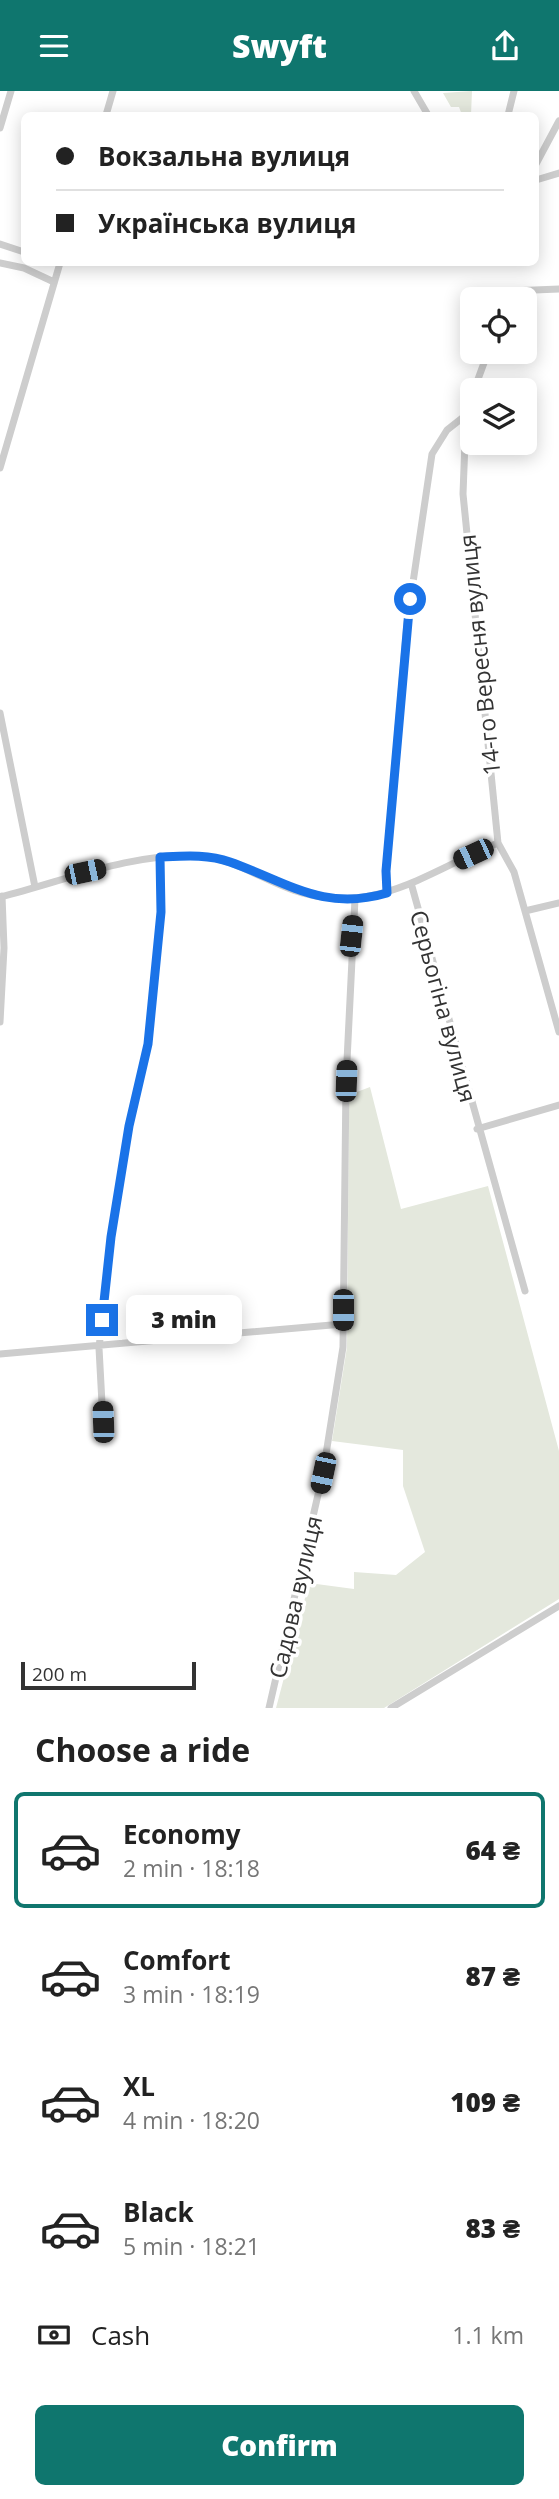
<!DOCTYPE html>
<html lang="en">
<head>
<meta charset="utf-8">
<style>
	body { margin:0; font-family:"Open Sans",sans-serif; background:#f2f2f2; color:#222; height:100vh; display:flex; flex-direction:column; font-size:26px; white-space:nowrap }
	* { box-sizing:border-box; margin:0 }
	p { font-size:23px; color:#767676 }
	.icon { flex:none; width:38px; height:38px; fill:none; stroke:currentColor; stroke-width:2; stroke-linecap:round; stroke-linejoin:round }
	.map { position:relative; height:1617px; overflow:hidden }
	.sheet { display:flex; flex-direction:column; background:#fff; flex:1 }
	.sheet>* { flex:none }
	.banner { position:absolute; left:21px; top:21px; width:518px; height:154px; border-radius:10px; box-shadow:0 4px 18px #0003; display:grid; align-content:center; height:154px; padding:0 35px; background:#fff }
	.buttons { position:absolute; left:460px; top:196px; display:grid; gap:14px }
	.buttons a { display:grid; place-items:center; width:77px; height:77px; border-radius:10px; background:#fff; box-shadow:0 4px 18px #0003; font-size:35px }
	.scale { position:absolute; left:21px; bottom:18px; width:175px; box-sizing:border-box; padding-left:7px; border:4px solid #333; border-top:0; font-size:19px; line-height:24px; white-space:nowrap; color:#333; -webkit-text-stroke:5px #fff; paint-order:stroke }
	.end { position:absolute; width:32px; height:32px; margin:-16px; border:9px solid #1a73e8; background:#fff; box-shadow:0 0 0 4px #fff }
	.from { border-radius:50% }
	.bubble { position:absolute; height:49px; border-radius:10px; background:#fff; box-shadow:0 4px 18px #0003; font-size:23px; font-weight:800; line-height:49px; text-align:center }
	.car { position:absolute; width:21px; height:42px; margin:-21px -10px; border-radius:9px; box-shadow:0 0 5px 2px #0007; background:linear-gradient(#222 24%,#8ab4d8 0 40%,#222 0 76%,#8ab4d8 0 86%,#222 0) }
	.banner b { display:flex; align-items:center; gap:24px; height:66px; font-size:26px }
	.banner b+b { border-top:2px solid #e0e0e0 }
	.banner i { width:18px; height:18px; background:#222 }
	ul { padding:0; list-style:none }
	li { display:flex; align-items:center; gap:21px; height:116px; margin:0 14px 10px; padding:0 21px; border:4px solid transparent; border-radius:10px }
	li div { flex:1 }
	li b { display:block; font-size:26px }
	li em { font-style:normal; font-weight:800 }
	li.current { border-color:#0f766e }
	li>.icon { width:63px; height:63px; stroke-width:1.5 }
	h2 { padding:0 35px; font-size:32px; line-height:84px }
	.pay { display:flex; align-items:center; gap:18px; height:77px; padding:0 35px; font-size:26px }
	.pay p { margin-inline-start:auto }
	.cta { display:flex; gap:14px; margin-top:auto; padding:14px 35px }
	.cta a { flex:1; height:80px; border-radius:10px; background:#0f766e; color:#fff; font-size:28px; font-weight:800; line-height:80px; text-align:center }
	header { display:flex; justify-content:space-between; align-items:center; height:91px; padding:0 35px; background:#0f766e; color:#fff; font-size:32px; font-weight:800 }
	.map>svg:first-child { display:block }
	.green { fill:#e4e8dd }
	.lines { fill:none; stroke-linecap:round; stroke-linejoin:round }
	.minor { stroke:#cdcdcd; stroke-width:7 }
	.route { stroke:#1a73e8; stroke-width:9 }
	.labels { text-anchor:middle; dominant-baseline:central; stroke-width:7; stroke-linejoin:round; paint-order:stroke }
	.street-label { font-size:23px; fill:#333; stroke:#fff }
</style>
</head>
<body>
<header><svg class="icon" aria-label="menu" viewBox="0 0 24 24"><path d="M4 6h16M4 12h16M4 18h16"/></svg>Swyft<svg class="icon" aria-label="share" viewBox="0 0 24 24"><path d="M12 15V3M7 8l5-5 5 5M5 13v7h14v-7"/></svg></header>
<div class="map">
<svg width="559" height="1617" viewBox="0 0 559 1617">
	<rect width="100%" height="100%" fill="#fff"/>
	<path class="green" d="M 472,0 L 471,24 L 462,24 L 459,16 L 451,16 L 443,2 Z
		M 370,996 L 401,1118 L 488,1095 L 559,1360 L 559,1508 L 384,1617 L 276,1617 L 309,1492 L 354,1498 L 354,1481 L 396,1484 L 425,1461 L 403,1395 L 403,1359 L 332,1350 L 347,1256 L 349,1004 Z"/>
	<g class="lines">
		<path class="minor" d="M 414,0 L 428,24
			M 106,24 L 113,0
			M 508,24 L 514,0
			M 0,37 L 11,0
			M 536,73 L 559,30
			M 536,89 L 559,82
			M 0,153 L 24,161
			M 0,172 L 24,177 L 54,191
			M 507,208 L 510,200 L 559,198
			M 474,299 L 488,261
			M 472,303 L 466,324 L 463,403 L 498,752 L 514,781 L 559,941
			M 0,377 L 60,172
			M 0,622 L 35,796
			M 411,792 L 525,1200
			M 387,802 L 386,780 L 407,532 L 432,363 L 447,339 L 466,324
			M 0,806 C 65,790 129,762 197,765 C 236,767 266,792 302,802 C 379,823 431,779 498,752
			M 525,820 L 559,812
			M 0,931 L 4,857 L 2,805
			M 477,1038 L 559,1014
			M 0,1263 L 343,1233
			M 103,1331 L 99,1257 L 111,1146 L 129,1035 L 148,953 L 161,821 L 160,766
			M 269,1617 L 323,1382 L 343,1256 L 346,990 L 355,808
			M 391,1617 L 559,1515"/>
	</g>
	<g class="lines">
		<path class="route" d="M 102,1229 L 111,1146 L 129,1035 L 148,953 L 161,821 L 160,766 C 184,765 208,763 230,771 C 287,791 323,821 387,802 L 386,780 L 410,508"/>
	</g>
	<g class="labels">
		<g class="street-label">
			<text transform="translate(479 564) rotate(-96)">14-го Вересня вулиця</text>
			<text transform="translate(444 915) rotate(75)">Серьогіна вулиця</text>
			<text transform="translate(295 1506) rotate(-77)">Садова вулиця</text>
		</g>
	</g>
</svg>
<div class="buttons">
<a><svg class="icon" aria-label="locate" viewBox="0 0 24 24"><circle cx="12" cy="12" r="6"/><path d="M12 2v4M12 18v4M2 12h4M18 12h4"/></svg></a>
<a><svg class="icon" aria-label="layers" viewBox="0 0 24 24"><path d="M12 4l9 5-9 5-9-5zM3 14l9 5 9-5"/></svg></a>
</div>
<div class="scale">200 m</div>
<i class="end from" style="left:410px;top:508px"></i>
<i class="end" style="left:102px;top:1229px"></i>
<div class="bubble" style="left:126px;top:1204px;width:116px">3 min</div>
<i class="car" style="left:473px;top:763px;rotate:245deg"></i>
<i class="car" style="left:85px;top:781px;rotate:78deg"></i>
<i class="car" style="left:351px;top:845px;rotate:6deg"></i>
<i class="car" style="left:346px;top:990px;rotate:2deg"></i>
<i class="car" style="left:343px;top:1219px;rotate:180deg"></i>
<i class="car" style="left:103px;top:1331px;rotate:358deg"></i>
<i class="car" style="left:323px;top:1382px;rotate:192deg"></i>
<div class="banner">
<b><i class="from"></i>Вокзальна вулиця</b>
<b><i></i>Українська вулиця</b>
</div>
</div>
<section class="sheet">
<h2>Choose a ride</h2>
<ul>
<li class="current"><svg class="icon" aria-label="car" viewBox="0 0 24 24"><path d="M5 17H2v-5l4-1 3-4h7l3 4 3 1v5h-3M9 17h6M6 11h13"/><circle cx="7" cy="17" r="2"/><circle cx="17" cy="17" r="2"/></svg><div><b>Economy</b><p>2 min · 18:18</p></div><em>64 ₴</em></li>
<li><svg class="icon" aria-label="car" viewBox="0 0 24 24"><path d="M5 17H2v-5l4-1 3-4h7l3 4 3 1v5h-3M9 17h6M6 11h13"/><circle cx="7" cy="17" r="2"/><circle cx="17" cy="17" r="2"/></svg><div><b>Comfort</b><p>3 min · 18:19</p></div><em>87 ₴</em></li>
<li><svg class="icon" aria-label="car" viewBox="0 0 24 24"><path d="M5 17H2v-5l4-1 3-4h7l3 4 3 1v5h-3M9 17h6M6 11h13"/><circle cx="7" cy="17" r="2"/><circle cx="17" cy="17" r="2"/></svg><div><b>XL</b><p>4 min · 18:20</p></div><em>109 ₴</em></li>
<li><svg class="icon" aria-label="car" viewBox="0 0 24 24"><path d="M5 17H2v-5l4-1 3-4h7l3 4 3 1v5h-3M9 17h6M6 11h13"/><circle cx="7" cy="17" r="2"/><circle cx="17" cy="17" r="2"/></svg><div><b>Black</b><p>5 min · 18:21</p></div><em>83 ₴</em></li>
</ul>
<div class="pay"><svg class="icon" aria-label="cash" viewBox="0 0 24 24"><path d="M3 7h18v10H3z"/><circle cx="12" cy="12" r="2"/></svg>Cash<p>1.1 km</p></div>
<div class="cta"><a>Confirm</a></div>
</section>
</body>
</html>
